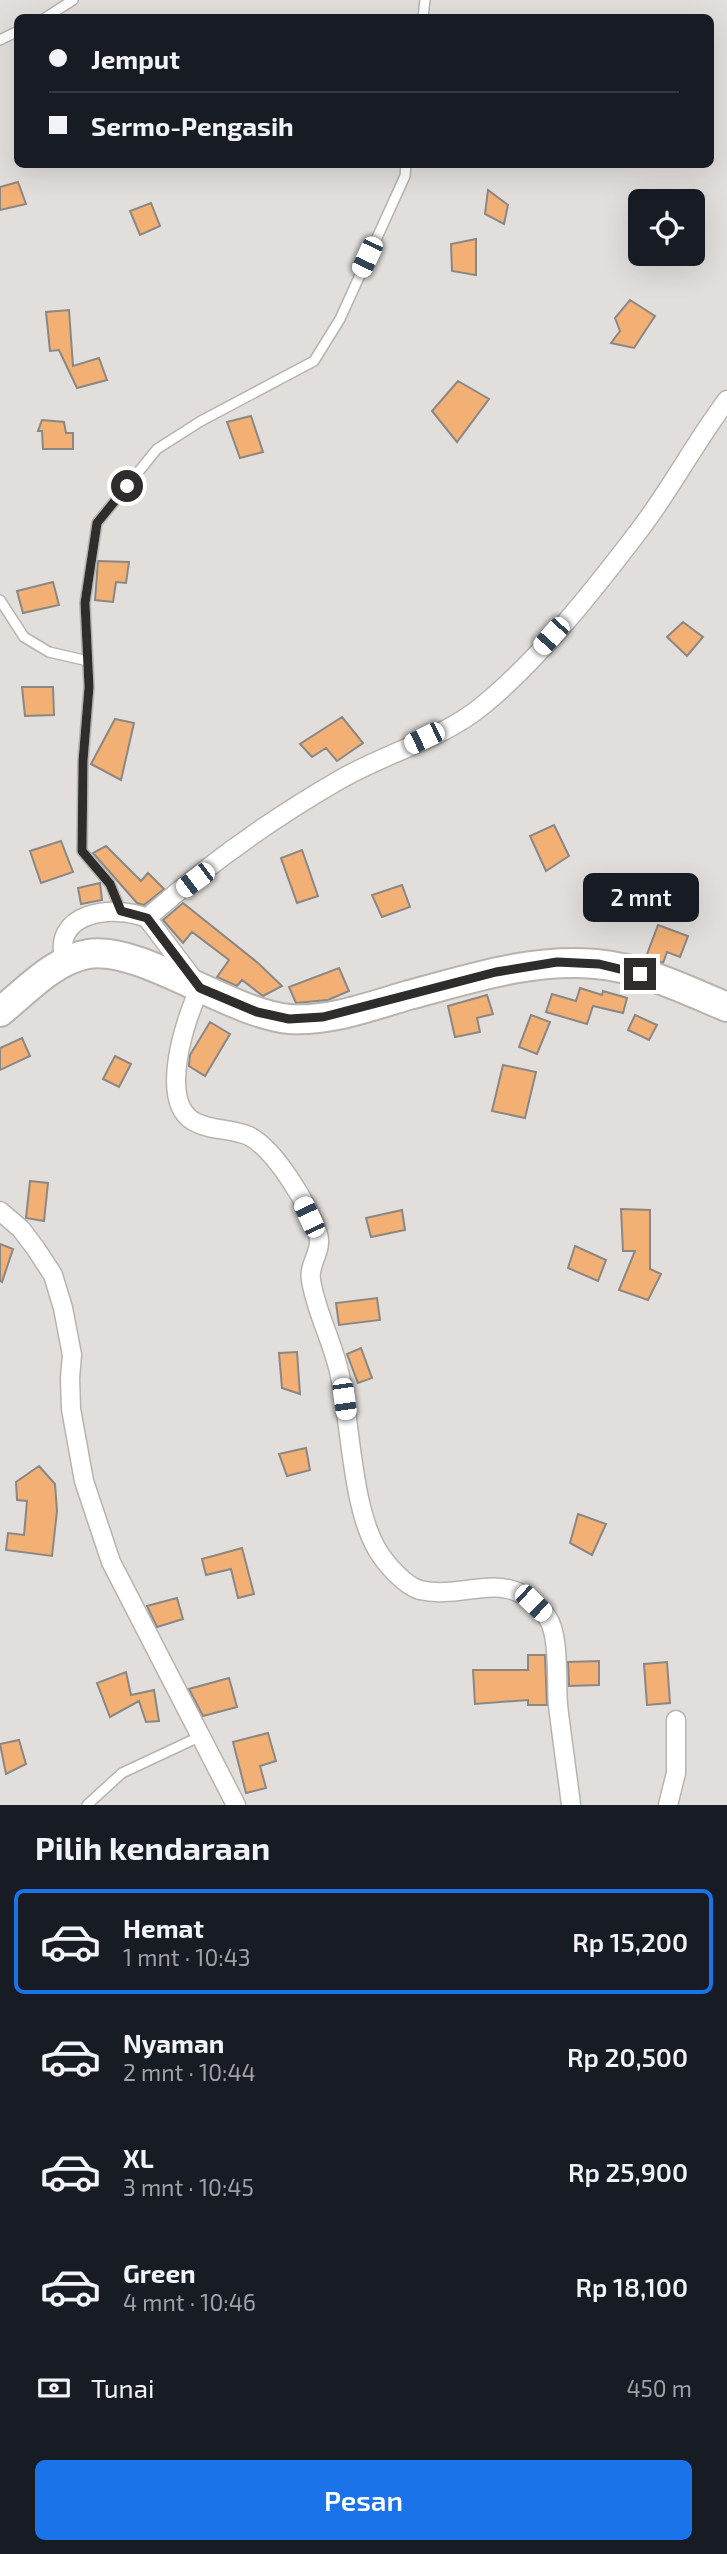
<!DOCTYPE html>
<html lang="id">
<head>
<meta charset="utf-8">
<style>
	body { margin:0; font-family:"Exo 2",sans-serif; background:#20242c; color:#f1f3f6; height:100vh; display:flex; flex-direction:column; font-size:26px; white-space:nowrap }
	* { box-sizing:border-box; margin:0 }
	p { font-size:23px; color:#9ea1a6 }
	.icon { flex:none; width:38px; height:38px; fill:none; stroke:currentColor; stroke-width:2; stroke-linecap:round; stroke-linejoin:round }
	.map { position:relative; height:1805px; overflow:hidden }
	.drawer { display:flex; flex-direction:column; background:#171b24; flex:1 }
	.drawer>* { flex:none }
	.guide { position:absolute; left:14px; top:14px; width:700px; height:154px; border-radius:10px; box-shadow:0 7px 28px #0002; display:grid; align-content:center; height:154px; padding:0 35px; background:#171b24 }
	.controls { position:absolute; left:628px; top:189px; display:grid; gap:14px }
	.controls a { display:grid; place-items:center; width:77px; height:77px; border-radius:10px; background:#171b24; box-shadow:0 7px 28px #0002; font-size:35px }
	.end { position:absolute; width:32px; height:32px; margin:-16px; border:9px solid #2e2d2c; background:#fff; box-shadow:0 0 0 4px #fff }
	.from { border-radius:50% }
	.bubble { position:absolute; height:49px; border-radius:10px; background:#171b24; box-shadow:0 7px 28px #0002; font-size:23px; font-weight:600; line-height:49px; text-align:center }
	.car { position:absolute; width:21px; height:42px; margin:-21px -10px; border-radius:9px; box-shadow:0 0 5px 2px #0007; background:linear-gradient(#fff 24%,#345 0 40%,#fff 0 76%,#345 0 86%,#fff 0) }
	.guide b { display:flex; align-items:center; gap:24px; height:66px; font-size:26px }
	.guide b+b { border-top:2px solid #363941 }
	.guide i { width:18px; height:18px; background:#f1f3f6 }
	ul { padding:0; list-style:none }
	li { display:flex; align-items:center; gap:21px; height:105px; margin:0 14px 10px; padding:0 21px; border:4px solid transparent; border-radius:10px }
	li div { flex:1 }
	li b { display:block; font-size:26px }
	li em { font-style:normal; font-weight:600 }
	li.active { border-color:#1a73e8 }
	li>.icon { width:63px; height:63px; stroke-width:1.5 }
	h2 { padding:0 35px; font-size:32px; line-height:84px }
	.pay { display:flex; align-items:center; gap:18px; height:77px; padding:0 35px; font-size:26px }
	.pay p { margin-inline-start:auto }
	.button { display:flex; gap:14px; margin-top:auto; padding:14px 35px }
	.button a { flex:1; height:80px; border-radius:10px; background:#1a73e8; color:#fff; font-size:28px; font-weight:600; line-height:80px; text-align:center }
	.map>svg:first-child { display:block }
	.building { fill:#f2b074; stroke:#8a8784; stroke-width:2 }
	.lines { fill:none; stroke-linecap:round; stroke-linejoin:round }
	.service-casing { stroke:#b7b4b0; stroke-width:12 }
	.minor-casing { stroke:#b7b4b0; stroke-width:21 }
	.primary-casing { stroke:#b7b4b0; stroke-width:32 }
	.service { stroke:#fff; stroke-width:9 }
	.minor { stroke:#fff; stroke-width:18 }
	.primary { stroke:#fff; stroke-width:28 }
	.route { stroke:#2e2d2c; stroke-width:9 }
</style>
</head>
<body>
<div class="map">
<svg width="727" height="1805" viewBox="0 0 727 1805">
	<rect width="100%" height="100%" fill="#e1dedb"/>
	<path class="building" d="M 18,182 L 26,204 L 0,210 L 0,187 Z
		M 488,190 L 508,205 L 504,224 L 485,214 Z
		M 151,203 L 160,226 L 140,235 L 130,211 Z
		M 476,239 L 476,275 L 452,271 L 451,244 Z
		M 630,300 L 655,316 L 634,348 L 611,343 L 620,331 L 615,318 Z
		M 69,310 L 73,366 L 99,358 L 107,380 L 77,388 L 59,350 L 50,351 L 46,312 Z
		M 458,381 L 489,399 L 457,442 L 432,411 Z
		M 251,416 L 263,452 L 240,458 L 227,422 Z
		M 42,420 L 64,422 L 66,433 L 73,433 L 73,449 L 43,449 L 42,431 L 38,431 Z
		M 98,561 L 129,562 L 126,583 L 116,582 L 113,602 L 95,600 Z
		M 53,582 L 59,605 L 23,613 L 17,591 Z
		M 683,622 L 703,637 L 687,656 L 667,637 Z
		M 22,687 L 53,687 L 54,715 L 25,716 Z
		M 342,717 L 363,743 L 337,761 L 326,748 L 312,757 L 300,744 Z
		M 115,719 L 134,723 L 121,780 L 91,764 Z
		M 554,825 L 569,856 L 546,871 L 530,836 Z
		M 61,841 L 73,872 L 41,883 L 30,851 Z
		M 106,846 L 141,881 L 148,873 L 164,889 L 144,905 L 137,903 L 93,853 Z
		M 302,850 L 318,896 L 297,903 L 281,858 Z
		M 100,883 L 102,900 L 81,904 L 78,888 Z
		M 402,885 L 410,907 L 382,917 L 372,895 Z
		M 183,903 L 258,963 L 282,986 L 263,996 L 242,980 L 237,986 L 217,977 L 229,960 L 192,932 L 183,943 L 163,920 Z
		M 658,925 L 688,936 L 680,957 L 667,952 L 663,963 L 646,957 Z
		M 339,968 L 349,991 L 328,1000 L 296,1003 L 289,987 Z
		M 580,988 L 602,995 L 603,991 L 627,998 L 623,1013 L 593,1006 L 587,1024 L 546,1012 L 552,994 L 576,1001 Z
		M 487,995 L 493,1014 L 477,1018 L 480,1032 L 455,1037 L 448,1006 Z
		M 531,1015 L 550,1022 L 537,1054 L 519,1047 Z
		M 635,1015 L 657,1025 L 649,1040 L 628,1030 Z
		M 210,1022 L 230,1034 L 205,1076 L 189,1066 L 190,1055 Z
		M 22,1038 L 30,1056 L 0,1070 L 0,1048 Z
		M 115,1056 L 131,1064 L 119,1087 L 103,1079 Z
		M 503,1065 L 536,1072 L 525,1118 L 492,1111 Z
		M 30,1181 L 48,1183 L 44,1221 L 26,1218 Z
		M 621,1209 L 650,1210 L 650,1269 L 661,1274 L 648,1300 L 619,1290 L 635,1251 L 623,1251 Z
		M 402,1210 L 405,1230 L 371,1237 L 366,1218 Z
		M 0,1244 L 13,1249 L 2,1282 L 0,1281 Z
		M 575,1246 L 606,1260 L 598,1281 L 568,1268 Z
		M 377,1298 L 380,1320 L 339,1325 L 336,1303 Z
		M 361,1348 L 372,1378 L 358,1383 L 347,1354 Z
		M 297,1352 L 300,1394 L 282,1388 L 279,1353 Z
		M 306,1448 L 310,1470 L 287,1476 L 279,1454 Z
		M 39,1466 L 55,1484 L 57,1511 L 52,1556 L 6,1550 L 8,1533 L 24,1535 L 27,1501 L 17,1500 L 16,1482 Z
		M 578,1514 L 606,1524 L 592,1555 L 570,1543 Z
		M 242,1548 L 254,1594 L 238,1598 L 231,1569 L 206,1575 L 202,1559 Z
		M 177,1598 L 183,1619 L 157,1627 L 147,1606 Z
		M 528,1655 L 545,1655 L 547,1705 L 528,1705 L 528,1700 L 475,1704 L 473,1670 L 528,1670 Z
		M 599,1661 L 599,1685 L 569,1686 L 568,1662 Z
		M 667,1662 L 670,1703 L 647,1705 L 644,1664 Z
		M 126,1672 L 131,1695 L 154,1690 L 159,1721 L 146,1722 L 139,1701 L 110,1717 L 97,1683 Z
		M 229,1678 L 237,1707 L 203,1716 L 189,1689 Z
		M 268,1733 L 276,1761 L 260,1766 L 266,1788 L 246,1793 L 233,1742 Z
		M 19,1740 L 26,1764 L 6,1774 L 0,1744 Z"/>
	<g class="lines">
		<g class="service-casing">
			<path id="service" d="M 45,18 L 73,0
				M 423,18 L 425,0
				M 0,40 L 18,31
				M 0,600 L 24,637 L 49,652 L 88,661
				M 121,911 L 110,884 L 82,851 L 83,761 L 89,687 L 85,603 L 97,523 L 157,449 L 201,421 L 314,361 L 340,319 L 405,176 L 406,164
				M 87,1805 L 122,1773 L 201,1736"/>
		</g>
		<g class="minor-casing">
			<path id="minor" d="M 147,918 L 200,988 C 186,1017 158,1099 193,1121 C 210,1131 231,1128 249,1136 C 276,1150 309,1206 318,1234 C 323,1251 308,1264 311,1280 C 316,1313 334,1344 340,1376 C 351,1426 352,1509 378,1551 C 386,1564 405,1586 420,1590 C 466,1601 509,1564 547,1617 C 560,1634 556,1683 558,1705 C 562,1739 567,1772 571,1805
				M 65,962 C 50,912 113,904 147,918 C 206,866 273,818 341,779 C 386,753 442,739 482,706 C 539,660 597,586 641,528 C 672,487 696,441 727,400
				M 0,1211 L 21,1229 L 36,1249 L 53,1275 L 63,1308 L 72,1355 L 70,1378 L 71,1409 L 84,1481 L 111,1562 L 236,1805
				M 668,1805 L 676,1773 L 676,1720"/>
		</g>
		<g class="primary-casing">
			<path id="primary" d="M 0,1012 C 26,991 54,960 88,954 C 140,945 231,1014 289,1019 C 329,1022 371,1006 409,995 C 470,979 532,958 596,964 C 642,968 686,990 727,1007"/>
		</g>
		<use href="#service" class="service"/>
		<use href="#minor" class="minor"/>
		<use href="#primary" class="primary"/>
	</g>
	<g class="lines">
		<path class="route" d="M 127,486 L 97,523 L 85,603 L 89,687 L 83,761 L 82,851 L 110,884 L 121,911 L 147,918 L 200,988 L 257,1012 L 289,1019 L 323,1017 L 496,972 L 557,962 L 599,964 L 640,974"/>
	</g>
</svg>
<div class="controls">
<a><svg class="icon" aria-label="locate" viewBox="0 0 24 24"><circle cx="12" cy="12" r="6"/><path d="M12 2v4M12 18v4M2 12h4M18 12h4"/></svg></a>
</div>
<i class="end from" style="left:127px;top:486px"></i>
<i class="end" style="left:640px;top:974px"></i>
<div class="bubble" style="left:583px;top:873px;width:116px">2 mnt</div>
<i class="car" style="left:367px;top:257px;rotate:205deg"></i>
<i class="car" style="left:551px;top:636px;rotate:222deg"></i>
<i class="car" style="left:424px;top:738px;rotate:244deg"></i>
<i class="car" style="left:195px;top:880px;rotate:233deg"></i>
<i class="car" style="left:309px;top:1217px;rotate:335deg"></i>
<i class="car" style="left:344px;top:1399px;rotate:172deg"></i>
<i class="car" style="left:533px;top:1603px;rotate:134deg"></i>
<div class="guide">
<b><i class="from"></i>Jemput</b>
<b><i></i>Sermo-Pengasih</b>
</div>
</div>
<section class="drawer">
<h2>Pilih kendaraan</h2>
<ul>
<li class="active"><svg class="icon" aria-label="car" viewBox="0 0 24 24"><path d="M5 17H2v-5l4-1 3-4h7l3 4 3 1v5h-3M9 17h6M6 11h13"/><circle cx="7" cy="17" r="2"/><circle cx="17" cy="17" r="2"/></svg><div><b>Hemat</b><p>1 mnt · 10:43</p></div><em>Rp 15,200</em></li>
<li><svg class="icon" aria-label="car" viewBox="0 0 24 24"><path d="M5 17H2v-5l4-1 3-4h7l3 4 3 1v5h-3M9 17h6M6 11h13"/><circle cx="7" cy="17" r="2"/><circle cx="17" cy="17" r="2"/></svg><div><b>Nyaman</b><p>2 mnt · 10:44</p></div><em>Rp 20,500</em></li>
<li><svg class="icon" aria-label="car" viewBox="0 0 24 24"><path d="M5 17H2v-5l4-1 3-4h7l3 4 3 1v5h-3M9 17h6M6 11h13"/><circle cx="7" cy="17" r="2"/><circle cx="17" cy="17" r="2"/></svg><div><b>XL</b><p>3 mnt · 10:45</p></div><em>Rp 25,900</em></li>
<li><svg class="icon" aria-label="car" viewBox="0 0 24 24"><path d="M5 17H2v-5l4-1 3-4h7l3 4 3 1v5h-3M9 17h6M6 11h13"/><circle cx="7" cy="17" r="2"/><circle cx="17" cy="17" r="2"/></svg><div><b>Green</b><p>4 mnt · 10:46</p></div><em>Rp 18,100</em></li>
</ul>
<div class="pay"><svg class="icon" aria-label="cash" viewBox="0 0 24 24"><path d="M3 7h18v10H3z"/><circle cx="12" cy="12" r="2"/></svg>Tunai<p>450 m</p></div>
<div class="button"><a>Pesan</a></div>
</section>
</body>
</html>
